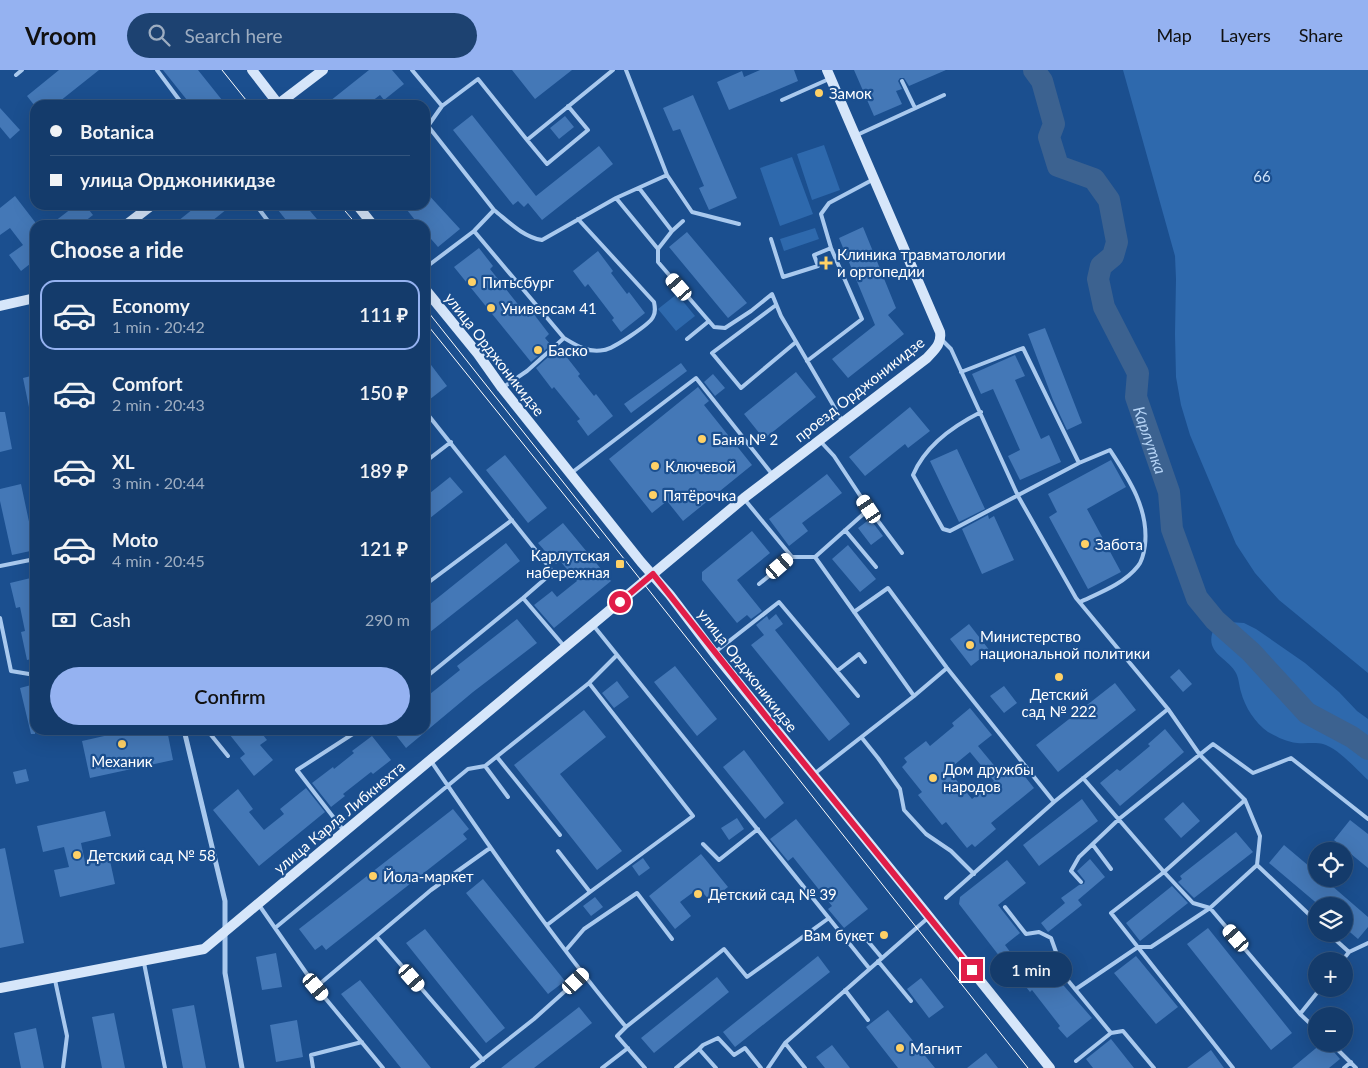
<!DOCTYPE html>
<html lang="en">
<head>
<meta charset="utf-8">
<style>
	body { margin:0; font-family:Lato,sans-serif; background:#1d4271; color:#f1f3f6; height:100vh; display:flex; flex-direction:column; font-size:19px; white-space:nowrap }
	* { box-sizing:border-box; margin:0 }
	p { font-size:16px; color:#9dadc1 }
	.icon { flex:none; width:28px; height:28px; fill:none; stroke:currentColor; stroke-width:2; stroke-linecap:round; stroke-linejoin:round }
	.map { position:relative; flex:1; overflow:hidden }
	.side { position:absolute; left:30px; top:150px; width:400px; height:515px; display:flex; flex-direction:column; background:#143b6b; border-radius:15px; box-shadow:0 5px 20px #0002,0 0 0 1px #33557e }
	.side>* { flex:none }
	.guide { position:absolute; left:30px; top:30px; width:400px; height:110px; border-radius:15px; box-shadow:0 5px 20px #0002,0 0 0 1px #33557e; display:grid; align-content:center; height:110px; padding:0 20px; background:#143b6b }
	.fabs { position:absolute; left:1308px; top:772px; display:grid; gap:10px }
	.fabs a { display:grid; place-items:center; width:45px; height:45px; border-radius:50%; background:#143b6b; box-shadow:0 5px 20px #0002,0 0 0 1px #33557e; font-size:25px }
	.end { position:absolute; width:22px; height:22px; margin:-11px; border:6px solid #e11d48; background:#fff; box-shadow:0 0 0 2px #fff }
	.from { border-radius:50% }
	.bubble { position:absolute; height:35px; border-radius:18px; background:#143b6b; box-shadow:0 5px 20px #0002,0 0 0 1px #33557e; font-size:16px; font-weight:600; line-height:35px; text-align:center }
	.car { position:absolute; width:15px; height:30px; margin:-15px -8px; border-radius:6px; box-shadow:0 0 4px 1px #0007; background:linear-gradient(#fff 24%,#345 0 40%,#fff 0 76%,#345 0 86%,#fff 0) }
	.guide b { display:flex; align-items:center; gap:18px; height:48px; font-size:19px }
	.guide b+b { border-top:1px solid #33557e }
	.guide i { width:12px; height:12px; background:#f1f3f6 }
	ul { padding:0; list-style:none }
	li { display:flex; align-items:center; gap:15px; height:70px; margin:0 10px 8px; padding:0 10px; border:2px solid transparent; border-radius:15px }
	li div { flex:1 }
	li b { display:block; font-size:19px }
	li em { font-style:normal; font-weight:600 }
	li.selected { border-color:#95b2f1 }
	li>.icon { width:45px; height:45px; stroke-width:1.5 }
	h2 { padding:0 20px; font-size:22px; line-height:60px }
	.pay { display:flex; align-items:center; gap:12px; height:55px; padding:0 20px; font-size:19px }
	.pay p { margin-inline-start:auto }
	.cta { display:flex; gap:10px; margin-top:auto; padding:10px 20px }
	.cta a { flex:1; height:58px; border-radius:30px; background:#95b2f1; color:#111; font-size:20px; font-weight:600; line-height:58px; text-align:center }
	header { display:flex; align-items:center; gap:30px; box-sizing:border-box; height:70px; padding:0 25px; background:#95b2f1; color:#111 }
	header strong { font-size:24px }
	nav { display:flex; gap:28px; margin-inline-start:auto; font-size:18px }
	.search { width:350px; height:45px; background:#1d4271; display:flex; align-items:center; gap:12px; box-sizing:border-box; padding:0 18px; border-radius:28px; color:#9dadc1; font-size:19px }
	.map>svg:first-child { display:block }
	.green { fill:#2e69ad }
	.lines { fill:none; stroke-linecap:round; stroke-linejoin:round }
	.river { stroke:#3c6290; stroke-width:22 }
	.building { fill:#4478b7; fill-rule:evenodd }
	.lane { stroke:#a9c9ee; stroke-width:4 }
	.street { stroke:#a9c9ee; stroke-width:5 }
	.secondary { stroke:#d6e6fa; stroke-width:10 }
	.tram { stroke:#fff; stroke-width:1 }
	.route { stroke:#e11d48; stroke-width:6 }
	.poi-dot { fill:#ffd166; stroke:#1b4f8f; stroke-width:2 }
	.labels { text-anchor:middle; dominant-baseline:central; stroke-width:4.5; stroke-linejoin:round; paint-order:stroke }
	.poi-label { font-size:15px; fill:#fff; stroke:#1b4f8f; text-anchor:start }
	.park-label { font-size:15px; fill:#cfe3fa; stroke:#1b4f8f }
	.street-label { font-size:15px; fill:#fff; stroke:#1b4f8f }
	.water-label { font-size:16px; font-style:italic; fill:#b5d3f5; stroke:#1b4f8f }
</style>
</head>
<body>
<header>
<strong>Vroom</strong>
<div class="search"><svg class="icon" aria-label="search" viewBox="0 0 24 24"><circle cx="10" cy="10" r="6"/><path d="M15 15l6 6"/></svg>Search here</div>
<nav><a>Map</a><a>Layers</a><a>Share</a></nav>
</header>
<div class="map">
<svg width="1368" height="998" viewBox="0 0 1368 998">
	<rect width="100%" height="100%" fill="#1b4f8f"/>
	<path class="green" d="M 1123,0 L 1368,0 L 1368,603 L 1279,530 L 1255,503 L 1236,474 L 1190,365 L 1181,335 L 1176,307 L 1175,264 L 1176,209 L 1175,186 Z
		M 824,75 L 840,120 L 812,130 L 797,84 Z
		M 792,87 L 813,144 L 780,156 L 760,98 Z
		M 815,158 L 819,169 L 784,181 L 780,169 Z
		M 677,224 L 695,246 L 676,261 L 658,239 Z
		M 1229,552 L 1244,553 L 1256,559 L 1305,593 L 1339,622 L 1357,641 L 1368,649 L 1368,710 C 1357,700 1338,678 1323,674 C 1315,672 1305,674 1297,673 C 1286,672 1277,667 1268,662 C 1255,653 1245,637 1241,622 C 1239,615 1239,609 1236,603 C 1228,588 1207,584 1212,564 C 1214,555 1222,553 1229,552 Z"/>
	<g class="lines">
		<path class="river" id="s1" d="M 1034,0 L 1042,11 L 1054,54 L 1049,67 L 1058,96 L 1094,109 L 1109,130 L 1117,172 L 1113,186 L 1101,196 L 1098,209 L 1104,237 L 1138,303 L 1136,327 L 1169,422 L 1172,459 L 1197,528 L 1215,550 L 1251,582 L 1307,643 L 1352,667 L 1368,679"/>
	</g>
	<path class="building" d="M 59,0 L 99,0 L 55,35 L 34,35 L 27,26 Z
		M 163,0 L 198,0 L 226,35 L 191,35 Z
		M 369,0 L 392,0 L 404,14 L 384,30 L 380,25 L 367,35 L 325,35 Z
		M 512,0 L 572,0 L 535,29 Z
		M 760,0 L 794,0 L 798,11 L 729,40 L 717,12 L 742,1 L 744,7 Z
		M 854,0 L 946,0 L 909,16 L 904,8 L 900,8 L 898,11 L 902,19 L 896,21 L 902,34 L 874,46 Z
		M 693,25 L 737,128 L 709,140 L 699,118 L 704,116 L 680,59 L 673,61 L 663,38 Z
		M 0,38 L 20,60 L 10,69 L 0,57 Z
		M 472,45 L 536,126 L 599,76 L 613,94 L 542,150 L 528,133 L 524,137 L 518,131 L 513,135 L 453,60 Z
		M 565,46 L 574,57 L 559,69 L 550,58 Z
		M 425,121 L 460,159 L 438,177 L 425,162 L 425,155 L 419,155 L 403,135 L 425,135 Z
		M 15,126 L 35,152 L 35,190 L 21,201 L 9,185 L 23,175 L 10,158 L 0,165 L 0,138 Z
		M 76,135 L 85,135 L 93,145 L 80,155 L 50,155 Z
		M 198,135 L 232,135 L 207,155 L 173,155 Z
		M 274,135 L 305,135 L 322,155 L 290,155 Z
		M 863,157 L 896,238 L 888,245 L 904,264 L 848,308 L 832,289 L 875,255 L 839,168 Z
		M 687,162 L 747,233 L 728,248 L 669,177 Z
		M 479,178 L 493,196 L 490,199 L 528,247 L 533,243 L 549,264 L 545,268 L 551,275 L 531,292 L 454,197 Z
		M 598,181 L 613,201 L 611,203 L 627,224 L 629,222 L 645,243 L 621,262 L 612,250 L 614,248 L 588,214 L 585,217 L 573,201 Z
		M 1045,258 L 1082,353 L 1067,360 L 1053,330 L 1028,264 Z
		M 556,280 L 562,287 L 565,285 L 580,304 L 578,306 L 594,326 L 596,324 L 613,346 L 588,366 L 577,351 L 580,349 L 554,317 L 552,319 L 536,298 Z
		M 1015,285 L 1025,306 L 1015,310 L 1041,369 L 1049,365 L 1061,392 L 1020,410 L 1008,386 L 1020,380 L 993,319 L 981,324 L 972,304 Z
		M 425,287 L 447,316 L 425,333 Z
		M 681,293 L 687,301 L 631,343 L 624,334 Z
		M 796,302 L 816,327 L 764,369 L 744,344 Z
		M 713,304 L 725,318 L 715,326 L 704,312 Z
		M 35,305 L 35,342 L 30,342 L 23,308 Z
		M 698,317 L 709,331 L 704,335 L 752,395 L 683,451 L 667,431 L 652,443 L 609,389 Z
		M 910,337 L 930,361 L 908,378 L 905,374 L 865,406 L 849,387 Z
		M 0,342 L 5,342 L 12,379 L 0,382 Z
		M 957,379 L 985,439 L 959,452 L 930,391 Z
		M 505,385 L 547,438 L 528,453 L 486,400 Z
		M 1111,390 L 1126,417 L 1087,439 L 1121,502 L 1088,519 L 1049,447 L 1057,442 L 1048,424 Z
		M 827,404 L 842,423 L 802,453 L 808,461 L 789,476 L 769,449 Z
		M 450,407 L 463,422 L 425,452 L 425,427 Z
		M 21,414 L 35,480 L 12,485 L 0,431 L 0,419 Z
		M 988,445 L 989,449 L 994,446 L 1014,490 L 982,504 L 962,459 Z
		M 870,449 L 883,466 L 871,475 L 858,458 Z
		M 563,453 L 611,511 L 554,558 L 534,535 L 552,521 L 557,527 L 577,511 L 560,491 L 556,494 L 538,473 Z
		M 752,461 L 770,483 L 737,510 L 762,541 L 751,549 L 747,545 L 737,553 L 702,510 L 702,502 Z
		M 506,473 L 520,491 L 425,566 L 425,538 Z
		M 848,475 L 876,509 L 860,522 L 832,489 Z
		M 35,507 L 35,588 L 27,590 L 21,562 L 25,561 L 20,537 L 16,538 L 10,513 Z
		M 776,544 L 783,554 L 775,560 L 850,654 L 829,671 L 751,575 L 764,565 L 756,555 L 767,546 L 769,550 Z
		M 517,549 L 537,573 L 473,622 L 406,678 L 392,660 L 425,660 L 425,628 L 460,600 L 457,596 Z
		M 969,554 L 990,581 L 971,596 L 950,569 Z
		M 675,596 L 717,649 L 697,666 L 654,612 Z
		M 1179,599 L 1192,614 L 1183,622 L 1170,607 Z
		M 617,611 L 629,627 L 614,638 L 602,623 Z
		M 1115,613 L 1136,640 L 1058,702 L 1036,675 Z
		M 35,614 L 35,664 L 31,664 L 20,618 Z
		M 1004,616 L 1017,633 L 1004,643 L 990,626 Z
		M 970,638 L 992,665 L 978,676 L 1002,705 L 1015,694 L 1034,718 L 991,753 L 996,759 L 975,777 L 972,774 L 967,778 L 946,752 L 942,755 L 918,725 L 922,722 L 902,697 L 907,692 L 904,688 L 926,671 L 930,676 L 954,656 L 952,653 ZM 970,682 L 994,711 L 972,729 L 948,700 Z
		M 584,640 L 606,667 L 560,704 L 622,781 L 597,800 L 514,695 Z
		M 1165,659 L 1184,682 L 1120,736 L 1100,713 L 1117,699 L 1120,701 L 1150,676 L 1148,674 Z
		M 131,660 L 167,660 L 173,690 L 90,708 L 82,671 Z
		M 226,660 L 259,660 L 267,670 L 260,675 L 273,690 L 254,706 L 240,688 L 245,684 Z
		M 372,666 L 391,690 L 373,704 L 371,702 L 343,724 L 345,726 L 331,737 L 312,713 L 333,697 L 334,699 L 354,683 L 352,681 Z
		M 744,680 L 784,733 L 765,749 L 723,697 Z
		M 26,699 L 29,711 L 16,714 L 13,702 Z
		M 306,718 L 325,742 L 259,796 L 213,740 L 238,719 L 253,739 L 249,742 L 264,760 L 284,744 L 280,739 Z
		M 1082,729 L 1098,751 L 1039,796 L 1023,775 Z
		M 1183,732 L 1200,751 L 1181,768 L 1164,749 Z
		M 453,739 L 469,759 L 463,764 L 467,769 L 326,880 L 322,875 L 315,880 L 299,859 Z
		M 105,741 L 111,766 L 81,773 L 85,792 L 109,786 L 115,814 L 60,827 L 54,800 L 69,797 L 64,777 L 43,782 L 37,756 Z
		M 737,748 L 744,759 L 729,770 L 721,758 Z
		M 796,749 L 868,839 L 844,858 L 828,839 L 832,836 L 793,787 L 788,791 L 770,769 Z
		M 1350,750 L 1368,764 L 1368,798 L 1334,770 Z
		M 1236,762 L 1253,782 L 1194,828 L 1178,812 L 1182,809 L 1180,806 Z
		M 1284,775 L 1316,802 L 1316,809 L 1324,809 L 1368,847 L 1368,857 L 1358,869 L 1344,857 L 1344,836 L 1320,836 L 1269,793 Z
		M 5,778 L 24,873 L 0,878 L 0,779 Z
		M 701,784 L 728,817 L 710,831 L 699,818 L 680,832 L 691,846 L 675,859 L 649,826 Z
		M 643,788 L 650,798 L 639,806 L 632,796 Z
		M 1090,789 L 1105,807 L 1078,830 L 1082,835 L 1048,862 L 1041,853 L 1065,833 L 1061,828 L 1079,815 L 1084,814 L 1085,811 L 1077,801 Z
		M 1007,790 L 1026,813 L 998,835 L 1020,863 L 1005,875 L 1022,898 L 1014,905 L 959,834 L 960,827 Z
		M 483,809 L 565,911 L 548,924 L 466,823 Z
		M 1172,816 L 1188,833 L 1140,871 L 1126,853 Z
		M 595,827 L 603,837 L 591,846 L 583,836 Z
		M 1208,858 L 1292,963 L 1271,980 L 1187,874 Z
		M 425,859 L 505,958 L 486,973 L 406,873 Z
		M 276,883 L 282,917 L 262,920 L 256,887 Z
		M 818,886 L 830,902 L 735,977 L 723,962 Z
		M 1136,886 L 1178,937 L 1156,954 L 1114,903 Z
		M 1044,887 L 1059,906 L 1057,908 L 1092,948 L 1067,968 L 1058,958 L 1060,956 L 1032,920 L 1030,922 L 1018,907 Z
		M 717,907 L 729,922 L 654,983 L 641,968 Z
		M 921,908 L 944,937 L 929,948 L 907,919 Z
		M 360,910 L 431,998 L 401,998 L 341,924 Z
		M 194,935 L 206,998 L 183,998 L 172,939 Z
		M 579,937 L 592,953 L 534,998 L 501,998 Z
		M 888,940 L 935,998 L 898,998 L 866,957 Z
		M 114,943 L 125,998 L 102,998 L 92,947 Z
		M 297,950 L 303,987 L 276,992 L 270,955 Z
		M 36,958 L 44,998 L 21,998 L 14,963 Z
		M 1111,969 L 1134,998 L 1093,998 L 1086,989 Z
		M 1321,974 L 1327,974 L 1340,989 L 1329,998 L 1292,998 Z
		M 832,975 L 850,998 L 825,998 L 816,987 Z
		M 1211,980 L 1224,998 L 1187,998 Z
		M 986,983 L 998,998 L 967,998 Z"/>
	<g class="lines">
		<path class="lane" d="M 157,0 L 183,35
			M 412,0 L 442,36 L 428,56 L 494,140 L 474,161 L 425,198
			M 16,5 L 22,0
			M 902,11 L 915,38
			M 782,30 L 829,9
			M 442,36 L 478,9 L 527,70 L 613,0
			M 857,65 L 944,25
			M 527,70 L 547,94 L 588,60 L 568,36
			M 667,105 L 692,142 L 739,154
			M 639,118 L 672,161
			M 616,128 L 658,179 L 658,192 L 714,257 L 725,258 L 751,241 L 772,224 L 781,246 L 843,352
			M 256,135 L 271,155
			M 494,140 C 509,152 523,167 542,170 L 616,128 L 667,105 L 626,0
			M 159,153 L 161,155
			M 474,161 L 564,268 L 527,301 L 502,318
			M 771,169 L 783,207 L 818,196 L 814,185 L 831,178 L 821,144 L 829,133 L 874,109
			M 658,179 L 672,161 L 683,151
			M 776,235 L 712,283 L 741,318 L 796,272
			M 564,268 C 577,276 588,283 604,280 C 613,279 650,254 653,247 C 656,242 655,237 654,232 L 578,149
			M 687,269 L 709,251
			M 942,270 L 951,279 L 1018,426 L 1076,528 L 1168,639 L 1200,685 L 1245,730 L 1260,766 L 1257,795 L 1316,851
			M 807,291 L 862,249 L 831,178
			M 961,302 L 1023,278 L 1079,393 L 950,461 L 943,459 L 913,405 C 925,376 953,356 981,342
			M 425,341 L 553,502 L 523,528 L 425,608
			M 821,372 L 834,386 L 869,439 L 902,483
			M 425,392 L 451,372
			M 1079,393 L 1110,380 C 1129,409 1149,439 1145,475 C 1144,482 1143,490 1138,496 C 1124,514 1099,523 1080,532
			M 570,404 L 696,308 L 772,404
			M 745,430 L 792,487 L 815,487 L 869,439
			M 845,460 L 876,497
			M 815,487 L 914,626
			M 0,496 L 35,489
			M 759,514 L 792,487
			M 425,515 L 512,450
			M 523,528 L 564,576
			M 854,542 L 888,518 L 947,598 L 1054,732
			M 0,548 L 11,601 L 35,605
			M 593,555 L 869,898
			M 714,583 L 779,532 L 858,626
			M 837,601 L 859,584 L 865,592
			M 207,660 L 228,686
			M 862,668 L 878,688 L 900,719 L 904,740 L 926,764 L 951,781 L 974,804
			M 497,687 L 560,765
			M 431,691 C 493,782 556,873 626,957 L 724,879 L 747,907 L 829,848
			M 485,696 L 508,727
			M 814,704 L 914,626 L 947,598
			M 1083,708 L 1164,802 L 1193,833 L 1210,838 L 1300,944 L 1316,959
			M 344,761 L 297,700 L 359,660
			M 703,774 L 719,790 L 758,759
			M 1093,775 L 1111,799
			M 558,781 L 590,822 L 693,746 L 589,613
			M 1081,812 L 1071,801 L 1079,787 L 1119,749 L 1213,674 L 1253,703 L 1291,688 L 1368,749
			M 946,828 L 1054,732 L 1168,639
			M 259,835 L 316,917 L 383,998
			M 1005,837 L 1026,864 L 1039,862 L 1051,868 L 1056,882 L 1061,902 L 1111,963 L 1123,961 L 1154,998
			M 547,855 L 590,822
			M 275,858 L 468,699 L 485,696 L 589,613 L 617,585
			M 1329,864 L 1349,882 L 1342,891
			M 377,867 L 483,990
			M 867,870 L 882,888
			M 566,880 L 584,859 L 637,823 L 672,869
			M 1349,882 L 1368,873
			M 878,891 L 911,931
			M 144,893 L 165,998
			M 55,910 L 67,966 L 63,998
			M 316,917 L 431,820 L 490,778
			M 1076,919 L 1138,877 L 1151,877 L 1210,838 L 1257,795
			M 845,920 L 868,950
			M 1300,944 L 1320,919
			M 626,957 L 617,966 L 645,998
			M 785,973 L 805,998
			M 1332,974 L 1356,998
			M 699,979 L 703,975 L 718,968 L 734,985 L 745,978 L 761,998
			M 1076,991 L 1111,963
			M 313,998 L 311,985 L 362,972
			M 472,998 L 534,949 L 584,904
			M 602,998 L 628,978
			M 676,998 L 699,979 L 716,998
			M 768,998 L 785,973 L 929,847
			M 1233,998 L 1111,843 L 1164,802 L 1245,730
			M 1344,998 L 1351,992"/>
		<path class="street" d="M 184,660 L 225,831 L 225,903 L 242,998"/>
		<path class="secondary" d="M 252,0 L 279,35
			M 277,35 L 323,0
			M 357,135 L 373,155
			M 126,155 L 152,135
			M 425,219 L 478,284 L 502,318 L 641,492 L 670,525 L 714,583 L 922,838 L 1050,998
			M 0,236 L 35,228
			M 0,918 L 204,879 L 744,428 L 927,288 C 934,280 942,274 940,262 L 827,0"/>
		<path class="tram" d="M 222,0 L 250,35
			M 340,135 L 357,155
			M 425,238 L 1028,998
			M 425,252 L 599,468"/>
	</g>
	<g class="lines">
		<path class="route" d="M 620,532 L 653,504 L 776,659 L 972,900"/>
	</g>
	<g class="poi-dot">
		<circle cx="819" cy="23" r="5"/>
		<path d="M823.5 185.5h5v5h5v5h-5v5h-5v-5h-5v-5h5z"/>
		<circle cx="472" cy="212" r="5"/>
		<circle cx="491" cy="238" r="5"/>
		<circle cx="538" cy="280" r="5"/>
		<circle cx="702" cy="369" r="5"/>
		<circle cx="655" cy="396" r="5"/>
		<circle cx="653" cy="425" r="5"/>
		<circle cx="1085" cy="474" r="5"/>
		<rect x="615" y="489" width="10" height="10" rx="2.5"/>
		<circle cx="970" cy="575" r="5"/>
		<circle cx="1059" cy="607" r="5"/>
		<circle cx="122" cy="674" r="5"/>
		<circle cx="933" cy="708" r="5"/>
		<circle cx="77" cy="785" r="5"/>
		<circle cx="373" cy="806" r="5"/>
		<circle cx="698" cy="824" r="5"/>
		<circle cx="884" cy="865" r="5"/>
		<circle cx="900" cy="978" r="5"/>
	</g>
	<g class="labels">
		<g class="poi-label">
			<text x="829" y="23">Замок</text>
			<text x="837" y="184">Клиника травматологии<tspan x="837" dy="17">и ортопедии</tspan></text>
			<text x="482" y="212">Питьсбург</text>
			<text x="501" y="238">Универсам 41</text>
			<text x="548" y="280">Баско</text>
			<text x="712" y="369">Баня № 2</text>
			<text x="665" y="396">Ключевой</text>
			<text x="663" y="425">Пятёрочка</text>
			<text x="1095" y="474">Забота</text>
			<text x="610" y="485" text-anchor="end">Карлутская<tspan x="610" dy="17">набережная</tspan></text>
			<text x="980" y="566">Министерство<tspan x="980" dy="17">национальной политики</tspan></text>
			<text x="1059" y="624" text-anchor="middle">Детский<tspan x="1059" dy="17">сад № 222</tspan></text>
			<text x="122" y="691" text-anchor="middle">Механик</text>
			<text x="943" y="699">Дом дружбы<tspan x="943" dy="17">народов</tspan></text>
			<text x="87" y="785">Детский сад № 58</text>
			<text x="383" y="806">Йола-маркет</text>
			<text x="708" y="824">Детский сад № 39</text>
			<text x="874" y="865" text-anchor="end">Вам букет</text>
			<text x="910" y="978">Магнит</text>
		</g>
		<g class="park-label">
			<text x="1262" y="106">66</text>
		</g>
		<g class="street-label">
			<text transform="translate(495 284) rotate(52)">улица Орджоникидзе</text>
			<text transform="translate(859 319) rotate(-38)">проезд Орджоникидзе</text>
			<text transform="translate(748 600) rotate(52)">улица Орджоникидзе</text>
			<text transform="translate(339 747) rotate(-40)">улица Карла Либкнехта</text>
		</g>
		<g class="water-label">
			<text stroke="none"><textPath href="#s1" startOffset="425">Карлутка</textPath></text>
		</g>
	</g>
</svg>
<div class="fabs">
<a><svg class="icon" aria-label="locate" viewBox="0 0 24 24"><circle cx="12" cy="12" r="6"/><path d="M12 2v4M12 18v4M2 12h4M18 12h4"/></svg></a>
<a><svg class="icon" aria-label="layers" viewBox="0 0 24 24"><path d="M12 4l9 5-9 5-9-5zM3 14l9 5 9-5"/></svg></a>
<a>+</a>
<a>−</a>
</div>
<i class="end from" style="left:620px;top:532px"></i>
<i class="end" style="left:972px;top:900px"></i>
<div class="bubble" style="left:990px;top:882px;width:82px">1 min</div>
<i class="car" style="left:679px;top:217px;rotate:319deg"></i>
<i class="car" style="left:869px;top:439px;rotate:326deg"></i>
<i class="car" style="left:780px;top:496px;rotate:49deg"></i>
<i class="car" style="left:1236px;top:868px;rotate:319deg"></i>
<i class="car" style="left:412px;top:908px;rotate:139deg"></i>
<i class="car" style="left:576px;top:911px;rotate:47deg"></i>
<i class="car" style="left:316px;top:917px;rotate:140deg"></i>
<div class="guide">
<b><i class="from"></i>Botanica</b>
<b><i></i>улица Орджоникидзе</b>
</div>
<section class="side">
<h2>Choose a ride</h2>
<ul>
<li class="selected"><svg class="icon" aria-label="car" viewBox="0 0 24 24"><path d="M5 17H2v-5l4-1 3-4h7l3 4 3 1v5h-3M9 17h6M6 11h13"/><circle cx="7" cy="17" r="2"/><circle cx="17" cy="17" r="2"/></svg><div><b>Economy</b><p>1 min · 20:42</p></div><em>111 ₽</em></li>
<li><svg class="icon" aria-label="car" viewBox="0 0 24 24"><path d="M5 17H2v-5l4-1 3-4h7l3 4 3 1v5h-3M9 17h6M6 11h13"/><circle cx="7" cy="17" r="2"/><circle cx="17" cy="17" r="2"/></svg><div><b>Comfort</b><p>2 min · 20:43</p></div><em>150 ₽</em></li>
<li><svg class="icon" aria-label="car" viewBox="0 0 24 24"><path d="M5 17H2v-5l4-1 3-4h7l3 4 3 1v5h-3M9 17h6M6 11h13"/><circle cx="7" cy="17" r="2"/><circle cx="17" cy="17" r="2"/></svg><div><b>XL</b><p>3 min · 20:44</p></div><em>189 ₽</em></li>
<li><svg class="icon" aria-label="car" viewBox="0 0 24 24"><path d="M5 17H2v-5l4-1 3-4h7l3 4 3 1v5h-3M9 17h6M6 11h13"/><circle cx="7" cy="17" r="2"/><circle cx="17" cy="17" r="2"/></svg><div><b>Moto</b><p>4 min · 20:45</p></div><em>121 ₽</em></li>
</ul>
<div class="pay"><svg class="icon" aria-label="cash" viewBox="0 0 24 24"><path d="M3 7h18v10H3z"/><circle cx="12" cy="12" r="2"/></svg>Cash<p>290 m</p></div>
<div class="cta"><a>Confirm</a></div>
</section>
</div>
</body>
</html>
